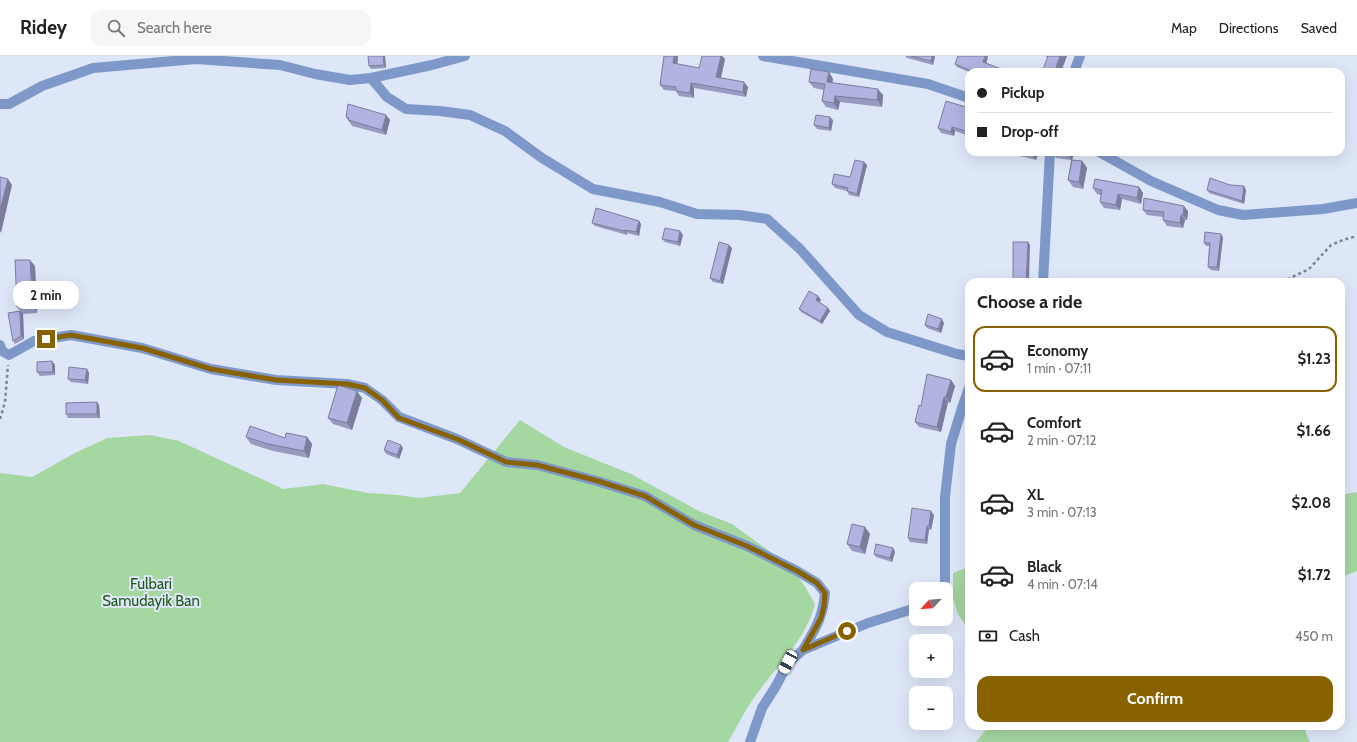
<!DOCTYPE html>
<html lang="en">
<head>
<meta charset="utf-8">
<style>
	body { margin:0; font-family:Cabin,sans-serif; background:#f6f6f6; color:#222; height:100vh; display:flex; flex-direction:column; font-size:15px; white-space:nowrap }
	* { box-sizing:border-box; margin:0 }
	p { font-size:13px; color:#767676 }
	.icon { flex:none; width:22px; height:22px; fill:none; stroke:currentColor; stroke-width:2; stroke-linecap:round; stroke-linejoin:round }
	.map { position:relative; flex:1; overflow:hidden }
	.side { position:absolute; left:965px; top:222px; width:380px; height:452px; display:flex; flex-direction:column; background:#fff; border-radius:12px; box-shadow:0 4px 16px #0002 }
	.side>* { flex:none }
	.hud { position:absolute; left:965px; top:12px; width:380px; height:88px; border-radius:12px; box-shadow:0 4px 16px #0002; display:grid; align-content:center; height:88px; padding:0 12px; background:#fff }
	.needle { width:26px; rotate:244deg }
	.fabs { position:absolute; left:909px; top:526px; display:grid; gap:8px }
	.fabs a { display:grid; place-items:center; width:44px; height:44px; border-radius:8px; background:#fff; box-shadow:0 4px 16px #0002; font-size:20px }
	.end { position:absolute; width:18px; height:18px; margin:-9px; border:5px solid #896200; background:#fff; box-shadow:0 0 0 2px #fff }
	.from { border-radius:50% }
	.bubble { position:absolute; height:28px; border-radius:12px; background:#fff; box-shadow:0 4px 16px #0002; font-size:13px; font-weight:700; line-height:28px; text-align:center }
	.car { position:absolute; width:12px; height:24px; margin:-12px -6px; border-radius:5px; box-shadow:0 0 3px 1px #0007; background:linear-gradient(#fff 24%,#345 0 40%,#fff 0 76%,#345 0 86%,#fff 0) }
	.hud b { display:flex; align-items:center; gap:14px; height:38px; font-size:15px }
	.hud b+b { border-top:1px solid #e0e0e0 }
	.hud i { width:10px; height:10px; background:#222 }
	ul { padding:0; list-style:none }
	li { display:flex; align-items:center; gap:12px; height:66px; margin:0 8px 6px; padding:0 4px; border:2px solid transparent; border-radius:12px }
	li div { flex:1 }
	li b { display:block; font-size:15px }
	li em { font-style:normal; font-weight:700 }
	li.active { border-color:#896200 }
	li>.icon { width:36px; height:36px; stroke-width:1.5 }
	h2 { padding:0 12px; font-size:18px; line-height:48px }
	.pay { display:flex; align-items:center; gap:10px; height:44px; padding:0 12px; font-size:15px }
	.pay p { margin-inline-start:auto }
	.button { display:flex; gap:8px; margin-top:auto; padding:8px 12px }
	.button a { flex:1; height:46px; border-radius:12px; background:#896200; color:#fff; font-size:16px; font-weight:700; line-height:46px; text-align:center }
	header { display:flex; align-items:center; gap:24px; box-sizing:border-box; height:56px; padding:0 20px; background:#fff; border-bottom:1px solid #e0e0e0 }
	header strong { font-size:19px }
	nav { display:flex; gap:22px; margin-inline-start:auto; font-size:14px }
	.search { width:280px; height:36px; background:#f6f6f6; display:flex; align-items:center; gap:10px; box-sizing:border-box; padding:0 14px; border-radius:12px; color:#767676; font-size:15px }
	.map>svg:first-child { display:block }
	.green { fill:#a5d7a0 }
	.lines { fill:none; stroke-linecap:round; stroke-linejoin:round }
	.path { stroke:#7a8393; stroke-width:2.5; stroke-dasharray:3 3; stroke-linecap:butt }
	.minor { stroke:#7e99c9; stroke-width:10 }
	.wall { fill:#989ac1 }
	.shaded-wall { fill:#7c7d9d }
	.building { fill:#b1b3e0; stroke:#7c7d9d }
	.route { stroke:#896200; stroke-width:5 }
	.labels { text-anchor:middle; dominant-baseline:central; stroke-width:4; stroke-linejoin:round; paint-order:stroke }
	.park-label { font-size:15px; fill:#1d5918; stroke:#dee7f8 }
</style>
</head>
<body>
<header>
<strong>Ridey</strong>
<div class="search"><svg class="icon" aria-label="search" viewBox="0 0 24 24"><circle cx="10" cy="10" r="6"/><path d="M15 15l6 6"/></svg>Search here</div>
<nav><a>Map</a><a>Directions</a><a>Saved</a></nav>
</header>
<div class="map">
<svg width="1357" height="686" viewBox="0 0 1357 686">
	<rect width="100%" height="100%" fill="#dee7f8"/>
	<path class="green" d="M 520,364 L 564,391 L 631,418 L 699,455 L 732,468 L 791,511 L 806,532 L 815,548 C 805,587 773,613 751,646 C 743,658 736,673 728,686 L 0,686 L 0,417 L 32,421 L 75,397 L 107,382 L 150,379 L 179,385 L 283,433 L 323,428 L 368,437 L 398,439 L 419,442 L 460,437 Z
		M 1357,436 L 1357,515 L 1341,521 L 1341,439 Z
		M 969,511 L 969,575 L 958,558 L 953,542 L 953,517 Z
		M 989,670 L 1306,670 L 1306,677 L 1310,686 L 976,686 Z"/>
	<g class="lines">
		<path class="path" d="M 1282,226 L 1309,213 L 1331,189 L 1343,184 L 1357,180
			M 0,363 L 5,346 L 8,309"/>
		<path class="minor" d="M 763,0 L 928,28 L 969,42
			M 1074,16 L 1080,0
			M 371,22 L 387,41 L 406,53 L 440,55 L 470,59 L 505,75 L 542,102 L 593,133 L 660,146 L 697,158 L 740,159 L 767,163 L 800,193 L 859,259 L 887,276 L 957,298 L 969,300
			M 0,48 L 9,48 L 42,30 L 93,12 L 196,3 L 280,9 L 315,18 L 350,24 L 371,22 L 432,9 L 465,0
			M 1099,96 L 1151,125 L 1218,154 L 1243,159 L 1323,153 L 1357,147
			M 1043,226 L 1050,96
			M 0,289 L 2,295 L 9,299 L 34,285 L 71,279 L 142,292 L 211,313 L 276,324 L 347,328 L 365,332 L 382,344 L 399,361 L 457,383 L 506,406 L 537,409 L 597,425 L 645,440 L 694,469 L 747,490 L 797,515 L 817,527 L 825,537 C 823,562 815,573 803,594
			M 945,533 L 945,441 L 951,388 L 962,352 L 969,332
			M 750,686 L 762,652 L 776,630 L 788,607 L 803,594 L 868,567 L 916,552"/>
	</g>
	<path class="wall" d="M 385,0 L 386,12 L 371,13 L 369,10 Z
		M 664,0 L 678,0 L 677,8 L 699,12 L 702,0 L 722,0 L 725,3 L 721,22 L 748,31 L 746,41 L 694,32 L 694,42 L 679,40 L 676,35 L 664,34 L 660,29 Z
		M 905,0 L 935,0 L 933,9 L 907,2 Z
		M 988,0 L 986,7 L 1009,16 L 969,16 L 957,11 L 955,8 Z
		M 829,16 L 833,23 L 832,27 L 883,39 L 882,51 L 840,46 L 838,54 L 826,51 L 822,45 L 824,34 L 814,32 L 809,26 Z
		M 969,52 L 969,80 L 955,75 L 954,80 L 941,77 L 938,72 Z
		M 386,59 L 390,64 L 386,79 L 352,70 L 346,61 Z
		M 833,64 L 831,75 L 817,73 L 814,69 Z
		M 1017,96 L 1044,96 L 1043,99 L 1038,98 L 1036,104 L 1020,100 Z
		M 1053,96 L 1074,96 L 1072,104 L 1082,105 L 1087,112 L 1083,133 L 1073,131 L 1068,124 L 1071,104 L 1056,102 L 1053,97 Z
		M 1137,96 L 1149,96 L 1149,100 Z
		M 864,106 L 867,109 L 859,141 L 849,139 L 847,135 L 835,132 L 832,128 L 850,121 Z
		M 1230,129 L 1246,134 L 1244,148 L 1209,137 L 1207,134 Z
		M 1139,131 L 1143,137 L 1141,148 L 1122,143 L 1120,154 L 1104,152 L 1100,146 L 1101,139 L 1097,138 L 1093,132 Z
		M 1143,154 L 1188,155 L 1187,164 L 1185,164 L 1183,172 L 1167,170 L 1163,164 L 1163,161 L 1147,159 Z
		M 639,165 L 641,168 L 639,180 L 627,177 L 627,179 L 595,170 L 592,167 Z
		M 683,179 L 680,190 L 665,186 L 662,183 Z
		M 1223,181 L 1219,215 L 1211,214 L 1208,211 L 1209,190 L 1206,190 L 1204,187 Z
		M 729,189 L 732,192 L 723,228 L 713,226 L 710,222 Z
		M 35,210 L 37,257 L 23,258 L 24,283 L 15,288 L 13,285 L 20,255 L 17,251 Z
		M 818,240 L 821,244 L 819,246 L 828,252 L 830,255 L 822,268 L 801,256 L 799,253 Z
		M 944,267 L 941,277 L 927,272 L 925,269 Z
		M 55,309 L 55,319 L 40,320 L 37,316 Z
		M 87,313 L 89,317 L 88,328 L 71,326 L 68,323 Z
		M 951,324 L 955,330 L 950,347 L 948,346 L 941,376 L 919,371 L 915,366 L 921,350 Z
		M 362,342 L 352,374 L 333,368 L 328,362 Z
		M 97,346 L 99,349 L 100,362 L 68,362 L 66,358 Z
		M 246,381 L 285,382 L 307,381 L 312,388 L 309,402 L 273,395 L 251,388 Z
		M 403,392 L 399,403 L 386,398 L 384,394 Z
		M 934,459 L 931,474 L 929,473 L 927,488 L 910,486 L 908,482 Z
		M 870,478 L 865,498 L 852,495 L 847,488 Z
		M 893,492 L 895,496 L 892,506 L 876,501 L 874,498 Z"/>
	<path class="shaded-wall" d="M 383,0 L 385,0 L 386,12 L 384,9 Z
		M 674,0 L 678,0 L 677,12 L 673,7 Z
		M 721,0 L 722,0 L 725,3 L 720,26 L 716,21 Z
		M 932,0 L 935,0 L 933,9 L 931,5 Z
		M 985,0 L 988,0 L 986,9 L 983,6 Z
		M 1060,0 L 1067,0 L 1061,16 L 1056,16 L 1056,11 Z
		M 829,16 L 833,23 L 831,33 L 827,26 Z
		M 744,26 L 748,31 L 746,41 L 743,36 Z
		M 691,27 L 694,32 L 694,42 L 690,37 Z
		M 878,33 L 883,39 L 882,51 L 877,44 Z
		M 835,40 L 840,46 L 838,54 L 834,47 Z
		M 386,59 L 390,64 L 386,79 L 382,74 Z
		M 830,61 L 833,64 L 831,75 L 829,72 Z
		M 952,71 L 955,75 L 954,80 L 951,76 Z
		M 1034,96 L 1036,96 L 1038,98 L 1036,104 L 1033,100 Z
		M 1041,96 L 1044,96 L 1043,99 Z
		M 1070,96 L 1074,96 L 1072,105 L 1069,100 Z
		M 1146,96 L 1149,96 L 1149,100 Z
		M 1082,105 L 1087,112 L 1083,133 L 1079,126 Z
		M 864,106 L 867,109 L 859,141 L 857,138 Z
		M 8,123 L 12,129 L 1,177 L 0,175 L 0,154 Z
		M 1244,130 L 1246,134 L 1244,148 L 1242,145 Z
		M 1139,131 L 1143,137 L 1141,148 L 1137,142 Z
		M 1118,138 L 1122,143 L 1120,154 L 1116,149 Z
		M 1184,150 L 1188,155 L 1187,164 L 1183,159 Z
		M 1181,159 L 1185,164 L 1183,172 L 1180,167 Z
		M 639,165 L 641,168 L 639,180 L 636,176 Z
		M 625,174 L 627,177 L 627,179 L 624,175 Z
		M 680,175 L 683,179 L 680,190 L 678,186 Z
		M 1221,178 L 1223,181 L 1219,215 L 1217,211 Z
		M 1028,186 L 1030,189 L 1029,226 L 1026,226 Z
		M 729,189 L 732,192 L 723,228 L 720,225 Z
		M 30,204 L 35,210 L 37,257 L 33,250 Z
		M 818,240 L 821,244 L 818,248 L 816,244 Z
		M 828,252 L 830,255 L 822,268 L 820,265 Z
		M 20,255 L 23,258 L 24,283 L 21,280 Z
		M 942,263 L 944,267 L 941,277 L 938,273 Z
		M 52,305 L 55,309 L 55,319 L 53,316 Z
		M 87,313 L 89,317 L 88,328 L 85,324 Z
		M 951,324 L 955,330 L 950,347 L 946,341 Z
		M 357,335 L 362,342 L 352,374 L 347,367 Z
		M 944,341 L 948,346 L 941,376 L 937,371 Z
		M 97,346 L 99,349 L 100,362 L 97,358 Z
		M 307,381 L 312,388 L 309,402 L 304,395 Z
		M 401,389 L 403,392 L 399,403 L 397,399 Z
		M 931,455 L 934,459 L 931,474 L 929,470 Z
		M 927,470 L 929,473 L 927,488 L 925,484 Z
		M 865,471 L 870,478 L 865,498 L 860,491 Z
		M 893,492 L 895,496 L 892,506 L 890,502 Z"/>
	<path class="building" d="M 368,0 L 383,0 L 384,9 L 369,10 Z
		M 664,0 L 674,0 L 673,7 L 699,12 L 702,0 L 721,0 L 716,21 L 744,26 L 743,36 L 691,27 L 690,37 L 676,35 L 676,31 L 660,29 Z
		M 911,0 L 932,0 L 931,5 Z
		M 958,0 L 985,0 L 983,6 L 1009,16 L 979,16 L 969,14 L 955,8 Z
		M 1046,0 L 1060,0 L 1056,11 L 1058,12 L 1056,16 L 1042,16 L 1048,0 Z
		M 811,13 L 829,16 L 827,26 L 878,33 L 877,44 L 835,40 L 834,47 L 822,45 L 825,28 L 809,26 Z
		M 946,45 L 969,52 L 967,56 L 969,56 L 969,76 L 952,71 L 951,76 L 938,72 Z
		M 348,48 L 386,59 L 382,74 L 348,64 L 349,62 L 346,61 Z
		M 816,59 L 830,61 L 829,72 L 814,69 Z
		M 1018,96 L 1034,96 L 1033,100 Z
		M 1053,96 L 1070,96 L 1069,100 L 1053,97 Z
		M 855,104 L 864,106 L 857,138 L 847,135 L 848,132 L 832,128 L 834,118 L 850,121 Z
		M 1072,104 L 1082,105 L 1079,126 L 1068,124 Z
		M 0,121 L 8,123 L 0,154 Z
		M 1210,122 L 1230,129 L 1244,130 L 1242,145 L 1207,134 Z
		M 1095,123 L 1139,131 L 1137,142 L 1118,138 L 1116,149 L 1100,146 L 1102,134 L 1093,132 Z
		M 1144,142 L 1184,150 L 1183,159 L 1181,159 L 1180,167 L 1163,164 L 1164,156 L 1143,154 Z
		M 596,152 L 639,165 L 636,176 L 625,174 L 624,175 L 592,167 Z
		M 665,172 L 680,175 L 678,186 L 662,183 Z
		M 1205,176 L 1221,178 L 1217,211 L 1208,211 L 1210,187 L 1204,187 Z
		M 719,186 L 729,189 L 720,225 L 710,222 Z
		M 1013,186 L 1028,186 L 1026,226 L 1013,225 Z
		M 15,204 L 30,204 L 33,250 L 17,251 Z
		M 809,235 L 818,240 L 816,244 L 828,252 L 820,265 L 799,253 Z
		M 20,255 L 21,280 L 13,285 L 8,257 Z
		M 928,258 L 942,263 L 938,273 L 925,269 Z
		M 52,305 L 53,316 L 37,316 L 37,306 Z
		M 69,311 L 87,313 L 85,324 L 68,323 Z
		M 927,318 L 951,324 L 946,341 L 944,341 L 937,371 L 915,366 L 919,349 L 921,350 Z
		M 338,329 L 357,335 L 347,367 L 328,362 Z
		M 97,346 L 97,358 L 66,358 L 66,347 Z
		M 250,370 L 285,382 L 286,377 L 307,381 L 304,395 L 268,388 L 246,381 Z
		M 388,384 L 401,389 L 397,399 L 384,394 Z
		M 912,452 L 931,455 L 929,470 L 927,470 L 925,484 L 908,482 Z
		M 852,468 L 865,471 L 860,491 L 847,488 Z
		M 876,488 L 893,492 L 890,502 L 874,498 Z"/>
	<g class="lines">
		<path class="route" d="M 46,283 L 71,279 L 142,292 L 211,313 L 276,324 L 347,328 L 365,332 L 382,344 L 399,362 L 457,383 L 506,406 L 537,409 L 598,425 L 645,440 L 694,469 L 747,490 L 797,515 L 817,527 L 825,537 L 824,550 L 821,562 L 803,594 L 847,575"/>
	</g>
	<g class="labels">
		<g class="park-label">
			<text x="151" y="528">Fulbari<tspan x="151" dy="17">Samudayik Ban</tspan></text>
		</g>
	</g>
</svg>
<div class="fabs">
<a><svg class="needle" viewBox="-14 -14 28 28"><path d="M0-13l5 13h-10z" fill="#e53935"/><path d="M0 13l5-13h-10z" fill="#767676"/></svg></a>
<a>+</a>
<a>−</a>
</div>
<i class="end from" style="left:847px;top:575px"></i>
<i class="end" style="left:46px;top:283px"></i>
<div class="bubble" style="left:13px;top:225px;width:66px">2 min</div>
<i class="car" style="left:788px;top:606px;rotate:208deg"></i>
<div class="hud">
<b><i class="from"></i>Pickup</b>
<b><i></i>Drop-off</b>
</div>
<section class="side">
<h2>Choose a ride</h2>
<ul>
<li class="active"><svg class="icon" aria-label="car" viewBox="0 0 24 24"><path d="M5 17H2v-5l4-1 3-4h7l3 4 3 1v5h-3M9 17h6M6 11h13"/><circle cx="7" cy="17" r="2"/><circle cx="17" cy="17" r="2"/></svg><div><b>Economy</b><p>1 min · 07:11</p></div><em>$1.23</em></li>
<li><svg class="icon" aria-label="car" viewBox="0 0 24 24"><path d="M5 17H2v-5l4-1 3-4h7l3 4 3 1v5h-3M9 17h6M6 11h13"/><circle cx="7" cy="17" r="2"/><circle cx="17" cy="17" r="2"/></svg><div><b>Comfort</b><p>2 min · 07:12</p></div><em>$1.66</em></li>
<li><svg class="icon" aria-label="car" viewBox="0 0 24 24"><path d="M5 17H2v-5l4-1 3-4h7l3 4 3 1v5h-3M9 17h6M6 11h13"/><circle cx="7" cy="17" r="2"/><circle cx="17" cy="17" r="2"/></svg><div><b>XL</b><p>3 min · 07:13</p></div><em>$2.08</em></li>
<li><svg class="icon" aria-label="car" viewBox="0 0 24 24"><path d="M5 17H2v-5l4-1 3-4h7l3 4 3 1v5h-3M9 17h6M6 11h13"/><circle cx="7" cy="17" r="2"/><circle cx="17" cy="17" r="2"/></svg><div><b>Black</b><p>4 min · 07:14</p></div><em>$1.72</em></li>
</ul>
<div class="pay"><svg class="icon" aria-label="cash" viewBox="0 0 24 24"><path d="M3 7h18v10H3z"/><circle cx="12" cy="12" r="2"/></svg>Cash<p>450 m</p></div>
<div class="button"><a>Confirm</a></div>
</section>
</div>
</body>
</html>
